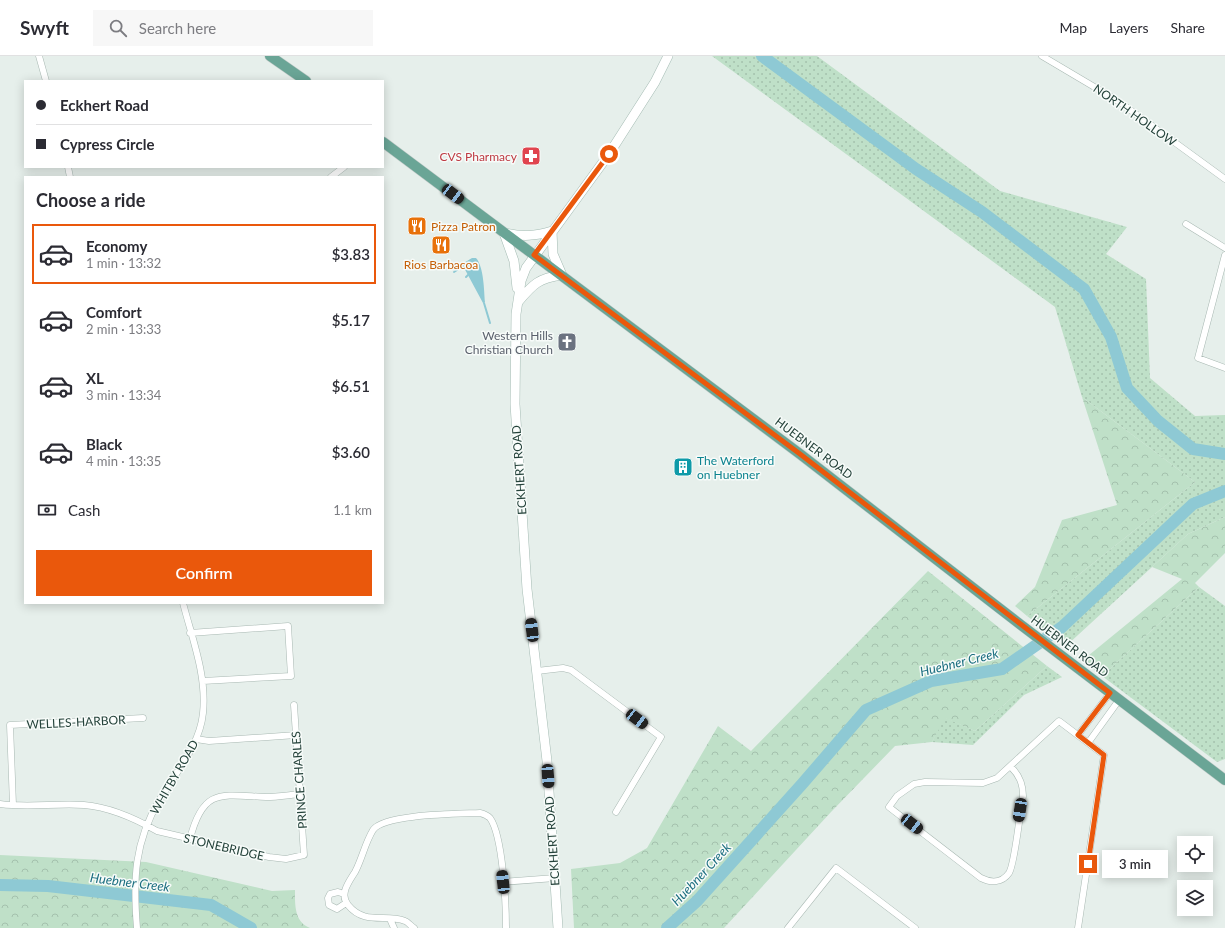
<!DOCTYPE html>
<html lang="en">
<head>
<meta charset="utf-8">
<style>
	body { margin:0; font-family:Lato,sans-serif; background:#f7f7f7; color:#2b2b33; height:100vh; display:flex; flex-direction:column; font-size:15px; white-space:nowrap }
	* { box-sizing:border-box; margin:0 }
	p { font-size:13px; color:#7c7c81 }
	.icon { flex:none; width:22px; height:22px; fill:none; stroke:currentColor; stroke-width:2; stroke-linecap:round; stroke-linejoin:round }
	.map { position:relative; flex:1; overflow:hidden }
	.panel { position:absolute; left:24px; top:120px; width:360px; height:428px; display:flex; flex-direction:column; background:#fff; border-radius:0px; box-shadow:0 2px 10px #0003 }
	.panel>* { flex:none }
	.top-card { position:absolute; left:24px; top:24px; width:360px; height:88px; border-radius:0px; box-shadow:0 2px 10px #0003; display:grid; align-content:center; height:88px; padding:0 12px; background:#fff }
	.controls { position:absolute; left:1177px; top:780px; display:grid; gap:8px }
	.controls a { display:grid; place-items:center; width:36px; height:36px; border-radius:0px; background:#fff; box-shadow:0 2px 10px #0003; font-size:20px }
	.end { position:absolute; width:18px; height:18px; margin:-9px; border:5px solid #ea580c; background:#fff; box-shadow:0 0 0 2px #fff }
	.from { border-radius:50% }
	.bubble { position:absolute; height:28px; border-radius:0px; background:#fff; box-shadow:0 2px 10px #0003; font-size:13px; font-weight:600; line-height:28px; text-align:center }
	.car { position:absolute; width:12px; height:24px; margin:-12px -6px; border-radius:5px; box-shadow:0 0 3px 1px #0007; background:linear-gradient(#222 24%,#8ab4d8 0 40%,#222 0 76%,#8ab4d8 0 86%,#222 0) }
	.top-card b { display:flex; align-items:center; gap:14px; height:38px; font-size:15px }
	.top-card b+b { border-top:1px solid #e1e1e2 }
	.top-card i { width:10px; height:10px; background:#2b2b33 }
	ul { padding:0; list-style:none }
	li { display:flex; align-items:center; gap:12px; height:60px; margin:0 8px 6px; padding:0 4px; border:2px solid transparent; border-radius:0px }
	li div { flex:1 }
	li b { display:block; font-size:15px }
	li em { font-style:normal; font-weight:600 }
	li.active { border-color:#ea580c }
	li>.icon { width:36px; height:36px; stroke-width:1.5 }
	h2 { padding:0 12px; font-size:18px; line-height:48px }
	.pay { display:flex; align-items:center; gap:10px; height:44px; padding:0 12px; font-size:15px }
	.pay p { margin-inline-start:auto }
	.action { display:flex; gap:8px; margin-top:auto; padding:8px 12px }
	.action a { flex:1; height:46px; border-radius:0px; background:#ea580c; color:#fff; font-size:16px; font-weight:600; line-height:46px; text-align:center }
	header { display:flex; align-items:center; gap:24px; box-sizing:border-box; height:56px; padding:0 20px; background:#fff; border-bottom:1px solid #e1e1e2 }
	header strong { font-size:19px }
	nav { display:flex; gap:22px; margin-inline-start:auto; font-size:14px }
	.search { width:280px; height:36px; background:#f7f7f7; display:flex; align-items:center; gap:10px; box-sizing:border-box; padding:0 14px; border-radius:0px; color:#7c7c81; font-size:15px }
	.map>svg:first-child { display:block }
	.grass { fill:url(#grass-dots) }
	.forest { fill:url(#forest-crowns) }
	.water { fill:#8ec9d4 }
	.lines { fill:none; stroke-linecap:round; stroke-linejoin:round }
	.stream { stroke:#8ec9d4; stroke-width:2 }
	.river { stroke:#8ec9d4; stroke-width:12 }
	.street-casing { stroke:#a8b8b2; stroke-width:7 }
	.secondary-casing { stroke:#a4bbb3; stroke-width:10 }
	.primary-casing { stroke:#c2cac8; stroke-width:11 }
	.street { stroke:#fff; stroke-width:6 }
	.secondary { stroke:#fff; stroke-width:9 }
	.primary { stroke:#6aa596; stroke-width:10 }
	.route { stroke:#ea580c; stroke-width:5 }
	.labels { text-anchor:middle; dominant-baseline:central; stroke-width:3; stroke-linejoin:round; paint-order:stroke }
	.street-label { font-size:12px; fill:#24423a; stroke:#f7fbf9 }
	.health-label { font-size:12px; fill:#be3a42; stroke:#f7fbf9; text-anchor:end }
	.food-label { font-size:12px; fill:#c56008; stroke:#f7fbf9; text-anchor:start }
	.worship-label { font-size:12px; fill:#5b616d; stroke:#f7fbf9; text-anchor:end }
	.culture-label { font-size:12px; fill:#0d838f; stroke:#f7fbf9; text-anchor:start }
	.water-label { font-size:13px; font-style:italic; fill:#1c6f80; stroke:#f7fbf9 }
</style>
</head>
<body>
<header>
<strong>Swyft</strong>
<div class="search"><svg class="icon" aria-label="search" viewBox="0 0 24 24"><circle cx="10" cy="10" r="6"/><path d="M15 15l6 6"/></svg>Search here</div>
<nav><a>Map</a><a>Layers</a><a>Share</a></nav>
</header>
<div class="map">
<svg width="1225" height="872" viewBox="0 0 1225 872">
	<defs>
		<pattern id="grass-dots" width="8" height="8" patternUnits="userSpaceOnUse"><rect width="8" height="8" fill="#bfe0c8"/><path d="M2 2h.1M6 6h.1" fill="none" stroke="#a4c1ad" stroke-width="1.8" stroke-linecap="round"/></pattern>
		<pattern id="forest-crowns" width="20" height="18" patternUnits="userSpaceOnUse"><rect width="20" height="18" fill="#bfe0c8"/><path d="M2 6a3 3 0 1 1 6 0M12 15a3 3 0 1 1 6 0" fill="none" stroke="#a4c1ad"/></pattern>
	</defs>
	<rect width="100%" height="100%" fill="#e6efeb"/>
	<path class="grass" d="M 712,0 L 817,0 L 1000,135 L 1127,171 L 1106,198 L 1146,223 L 1150,322 L 1195,360 L 1225,359 L 1225,461 L 1188,478 L 1066,590 L 1027,560 L 1195,426 L 1082,341 L 1055,251 Z
		M 1199,531 L 1225,550 L 1225,703 L 1217,706 L 1102,620 Z
		M 1047,610 L 1062,621 L 1024,639 L 973,689 L 932,686 L 944,661 L 975,675 Z"/>
	<path class="forest" d="M 1082,341 L 1195,426 L 1027,560 L 1015,550 L 1035,531 L 1062,464 L 1117,449 Z
		M 1225,461 L 1225,497 L 1195,527 L 1199,531 L 1102,620 L 1083,604 L 1182,523 L 1152,511 L 1188,478 Z
		M 928,515 L 1047,610 L 975,675 L 945,662 L 932,686 L 895,690 L 831,756 L 724,872 L 574,872 L 571,813 L 620,807 L 647,792 L 718,670 L 751,695 Z
		M 0,799 L 146,806 L 272,835 L 295,834 C 295,848 294,866 310,872 L 0,872 Z"/>
	<path class="water" d="M 472,202 L 476,202 C 484,211 484,235 485,246 L 483,247 L 462,208 Z"/>
	<g class="lines">
		<path class="stream" d="M 454,216 L 463,210
			M 466,221 L 468,219
			M 484,247 L 490,267"/>
		<path class="river" d="M 762,0 L 916,113 L 982,156 L 1084,233 L 1111,281 L 1127,332 L 1158,365 L 1193,393 L 1225,398
			M 0,829 L 48,830 L 211,849 L 251,872
			M 667,872 L 697,845 L 803,727 L 866,654 L 931,625 L 1002,613 L 1062,571 L 1193,448 L 1225,435"/>
		<g class="street-casing">
			<path id="street" d="M 39,0 L 46,25
				M 1042,0 L 1118,45 L 1225,123
				M 68,111 L 70,121
				M 331,121 L 344,111
				M 1186,168 L 1225,192
				M 1225,199 L 1198,302 L 1225,312
				M 190,577 L 288,570 L 291,620 L 203,625
				M 537,615 L 563,612 L 571,614 L 661,681 L 616,756
				M 1078,679 L 1110,637
				M 196,683 L 209,685 L 296,679
				M 1088,687 L 1119,644
				M 1011,711 C 1019,719 1023,727 1023,740 C 1020,754 1015,808 1009,817 C 1002,827 991,827 981,822 L 889,751 L 897,740 L 914,728 L 925,726 L 983,727 L 997,722 L 1059,665 L 1104,699 L 1078,872
				M 0,748 C 28,752 56,747 84,749 C 108,751 136,763 157,775 L 269,801 L 286,803 L 304,799 L 294,649
				M 13,749 L 10,669 L 143,662
				M 190,783 C 203,731 222,739 266,741 C 277,741 289,739 300,738
				M 503,826 L 555,822
				M 344,838 L 338,836 L 330,838 L 328,842 L 329,849 L 337,853 L 346,847
				M 390,863 L 394,872
				M 137,872 C 133,824 134,786 160,743 C 176,716 200,689 203,657 C 207,620 192,582 183,547
				M 414,872 C 411,870 408,866 405,865 C 386,857 365,870 348,849 C 339,838 349,826 355,816 C 362,803 365,787 373,774 C 384,758 458,758 480,757 C 484,758 487,759 490,762 C 503,780 506,849 506,872
				M 788,872 L 836,812 L 915,872"/>
		</g>
		<g class="secondary-casing">
			<path id="secondary" d="M 504,177 L 514,205 L 517,232
				M 505,177 C 523,181 535,180 552,175 L 553,198 L 562,219 C 539,222 533,228 518,246
				M 558,872 L 547,705 L 527,533 L 515,348 L 516,258 L 521,225 L 526,212 L 609,98 L 655,26 L 668,0"/>
		</g>
		<g class="primary-casing">
			<path id="primary" d="M 270,0 L 306,25
				M 383,86 L 800,398 L 1021,569 L 1225,724"/>
		</g>
		<use href="#street" class="street"/>
		<use href="#secondary" class="secondary"/>
		<use href="#primary" class="primary"/>
	</g>
	<g class="lines">
		<path class="route" d="M 609,98 L 534,199 L 800,398 L 1110,637 L 1078,679 L 1104,699 L 1088,808"/>
	</g>
	<defs>
		<g id="pharmacy-square" transform="scale(1)"><rect x="-9" y="-9" width="18" height="18" rx="4" fill="#e0444e" stroke="#f7fbf9"/><path d="M-2-6h4v4h4v4h-4v4h-4v-4h-4v-4h4Z" fill="#fff"/></g>
		<g id="restaurant-square" transform="scale(1)"><rect x="-9" y="-9" width="18" height="18" rx="4" fill="#e8710a" stroke="#f7fbf9"/><path d="M-5-6h1v4h1v-4h1v4h1v-4h1v5L-1.5 .5V6h-2V.5L-5-1ZM5-6V6H3V1.5H1.5Q1.5-4 5-6Z" fill="#fff"/></g>
		<g id="church-square" transform="scale(1)"><rect x="-9" y="-9" width="18" height="18" rx="4" fill="#6b7280" stroke="#f7fbf9"/><path d="M-1.2-6h2.4v3.5h3.3v2.4h-3.3V6h-2.4V-.1h-3.3v-2.4h3.3Z" fill="#fff"/></g>
		<g id="building-square" transform="scale(1)"><rect x="-9" y="-9" width="18" height="18" rx="4" fill="#0f9aa8" stroke="#f7fbf9"/><path d="M-4-6H4V6H1V3H-1V6H-4ZM-2.5-4.3h1.7v1.8h-1.7ZM.8-4.3h1.7v1.8H.8ZM-2.5-1h1.7V.8h-1.7ZM.8-1h1.7V.8H.8Z" fill="#fff"/></g>
	</defs>
	<g fill-rule="evenodd">
		<use href="#pharmacy-square" x="531" y="100"/>
		<use href="#restaurant-square" x="417" y="170"/>
		<use href="#restaurant-square" x="441" y="189"/>
		<use href="#church-square" x="567" y="286"/>
		<use href="#building-square" x="683" y="411"/>
	</g>
	<g class="labels">
		<g class="street-label">
			<text transform="translate(1135 59) rotate(35)">NORTH HOLLOW</text>
			<text transform="translate(814 392) rotate(37)">HUEBNER ROAD</text>
			<text transform="translate(519 414) rotate(-94)">ECKHERT ROAD</text>
			<text transform="translate(1070 590) rotate(37)">HUEBNER ROAD</text>
			<text transform="translate(76 666) rotate(-3)">WELLES-HARBOR</text>
			<text transform="translate(174 721) rotate(-60)">WHITBY ROAD</text>
			<text transform="translate(299 724) rotate(-94)">PRINCE CHARLES</text>
			<text transform="translate(552 785) rotate(-94)">ECKHERT ROAD</text>
			<text transform="translate(224 791) rotate(13)">STONEBRIDGE</text>
		</g>
		<g class="health-label">
			<text x="517" y="100">CVS Pharmacy</text>
		</g>
		<g class="food-label">
			<text x="431" y="170">Pizza Patron</text>
			<text x="441" y="208" text-anchor="middle">Rios Barbacoa</text>
		</g>
		<g class="worship-label">
			<text x="553" y="279">Western Hills<tspan x="553" dy="14">Christian Church</tspan></text>
		</g>
		<g class="culture-label">
			<text x="697" y="404">The Waterford<tspan x="697" dy="14">on Huebner</tspan></text>
		</g>
		<g class="water-label">
			<text transform="translate(959 606) rotate(-14)">Huebner Creek</text>
			<text transform="translate(701 818) rotate(-47)">Huebner Creek</text>
			<text transform="translate(130 826) rotate(7)">Huebner Creek</text>
		</g>
	</g>
</svg>
<div class="controls">
<a><svg class="icon" aria-label="locate" viewBox="0 0 24 24"><circle cx="12" cy="12" r="6"/><path d="M12 2v4M12 18v4M2 12h4M18 12h4"/></svg></a>
<a><svg class="icon" aria-label="layers" viewBox="0 0 24 24"><path d="M12 4l9 5-9 5-9-5zM3 14l9 5 9-5"/></svg></a>
</div>
<i class="end from" style="left:609px;top:98px"></i>
<i class="end" style="left:1088px;top:808px"></i>
<div class="bubble" style="left:1102px;top:794px;width:66px">3 min</div>
<i class="car" style="left:453px;top:138px;rotate:127deg"></i>
<i class="car" style="left:532px;top:574px;rotate:353deg"></i>
<i class="car" style="left:637px;top:663px;rotate:127deg"></i>
<i class="car" style="left:548px;top:720px;rotate:176deg"></i>
<i class="car" style="left:1020px;top:754px;rotate:189deg"></i>
<i class="car" style="left:912px;top:768px;rotate:128deg"></i>
<i class="car" style="left:503px;top:826px;rotate:354deg"></i>
<div class="top-card">
<b><i class="from"></i>Eckhert Road</b>
<b><i></i>Cypress Circle</b>
</div>
<section class="panel">
<h2>Choose a ride</h2>
<ul>
<li class="active"><svg class="icon" aria-label="car" viewBox="0 0 24 24"><path d="M5 17H2v-5l4-1 3-4h7l3 4 3 1v5h-3M9 17h6M6 11h13"/><circle cx="7" cy="17" r="2"/><circle cx="17" cy="17" r="2"/></svg><div><b>Economy</b><p>1 min · 13:32</p></div><em>$3.83</em></li>
<li><svg class="icon" aria-label="car" viewBox="0 0 24 24"><path d="M5 17H2v-5l4-1 3-4h7l3 4 3 1v5h-3M9 17h6M6 11h13"/><circle cx="7" cy="17" r="2"/><circle cx="17" cy="17" r="2"/></svg><div><b>Comfort</b><p>2 min · 13:33</p></div><em>$5.17</em></li>
<li><svg class="icon" aria-label="car" viewBox="0 0 24 24"><path d="M5 17H2v-5l4-1 3-4h7l3 4 3 1v5h-3M9 17h6M6 11h13"/><circle cx="7" cy="17" r="2"/><circle cx="17" cy="17" r="2"/></svg><div><b>XL</b><p>3 min · 13:34</p></div><em>$6.51</em></li>
<li><svg class="icon" aria-label="car" viewBox="0 0 24 24"><path d="M5 17H2v-5l4-1 3-4h7l3 4 3 1v5h-3M9 17h6M6 11h13"/><circle cx="7" cy="17" r="2"/><circle cx="17" cy="17" r="2"/></svg><div><b>Black</b><p>4 min · 13:35</p></div><em>$3.60</em></li>
</ul>
<div class="pay"><svg class="icon" aria-label="cash" viewBox="0 0 24 24"><path d="M3 7h18v10H3z"/><circle cx="12" cy="12" r="2"/></svg>Cash<p>1.1 km</p></div>
<div class="action"><a>Confirm</a></div>
</section>
</div>
</body>
</html>
